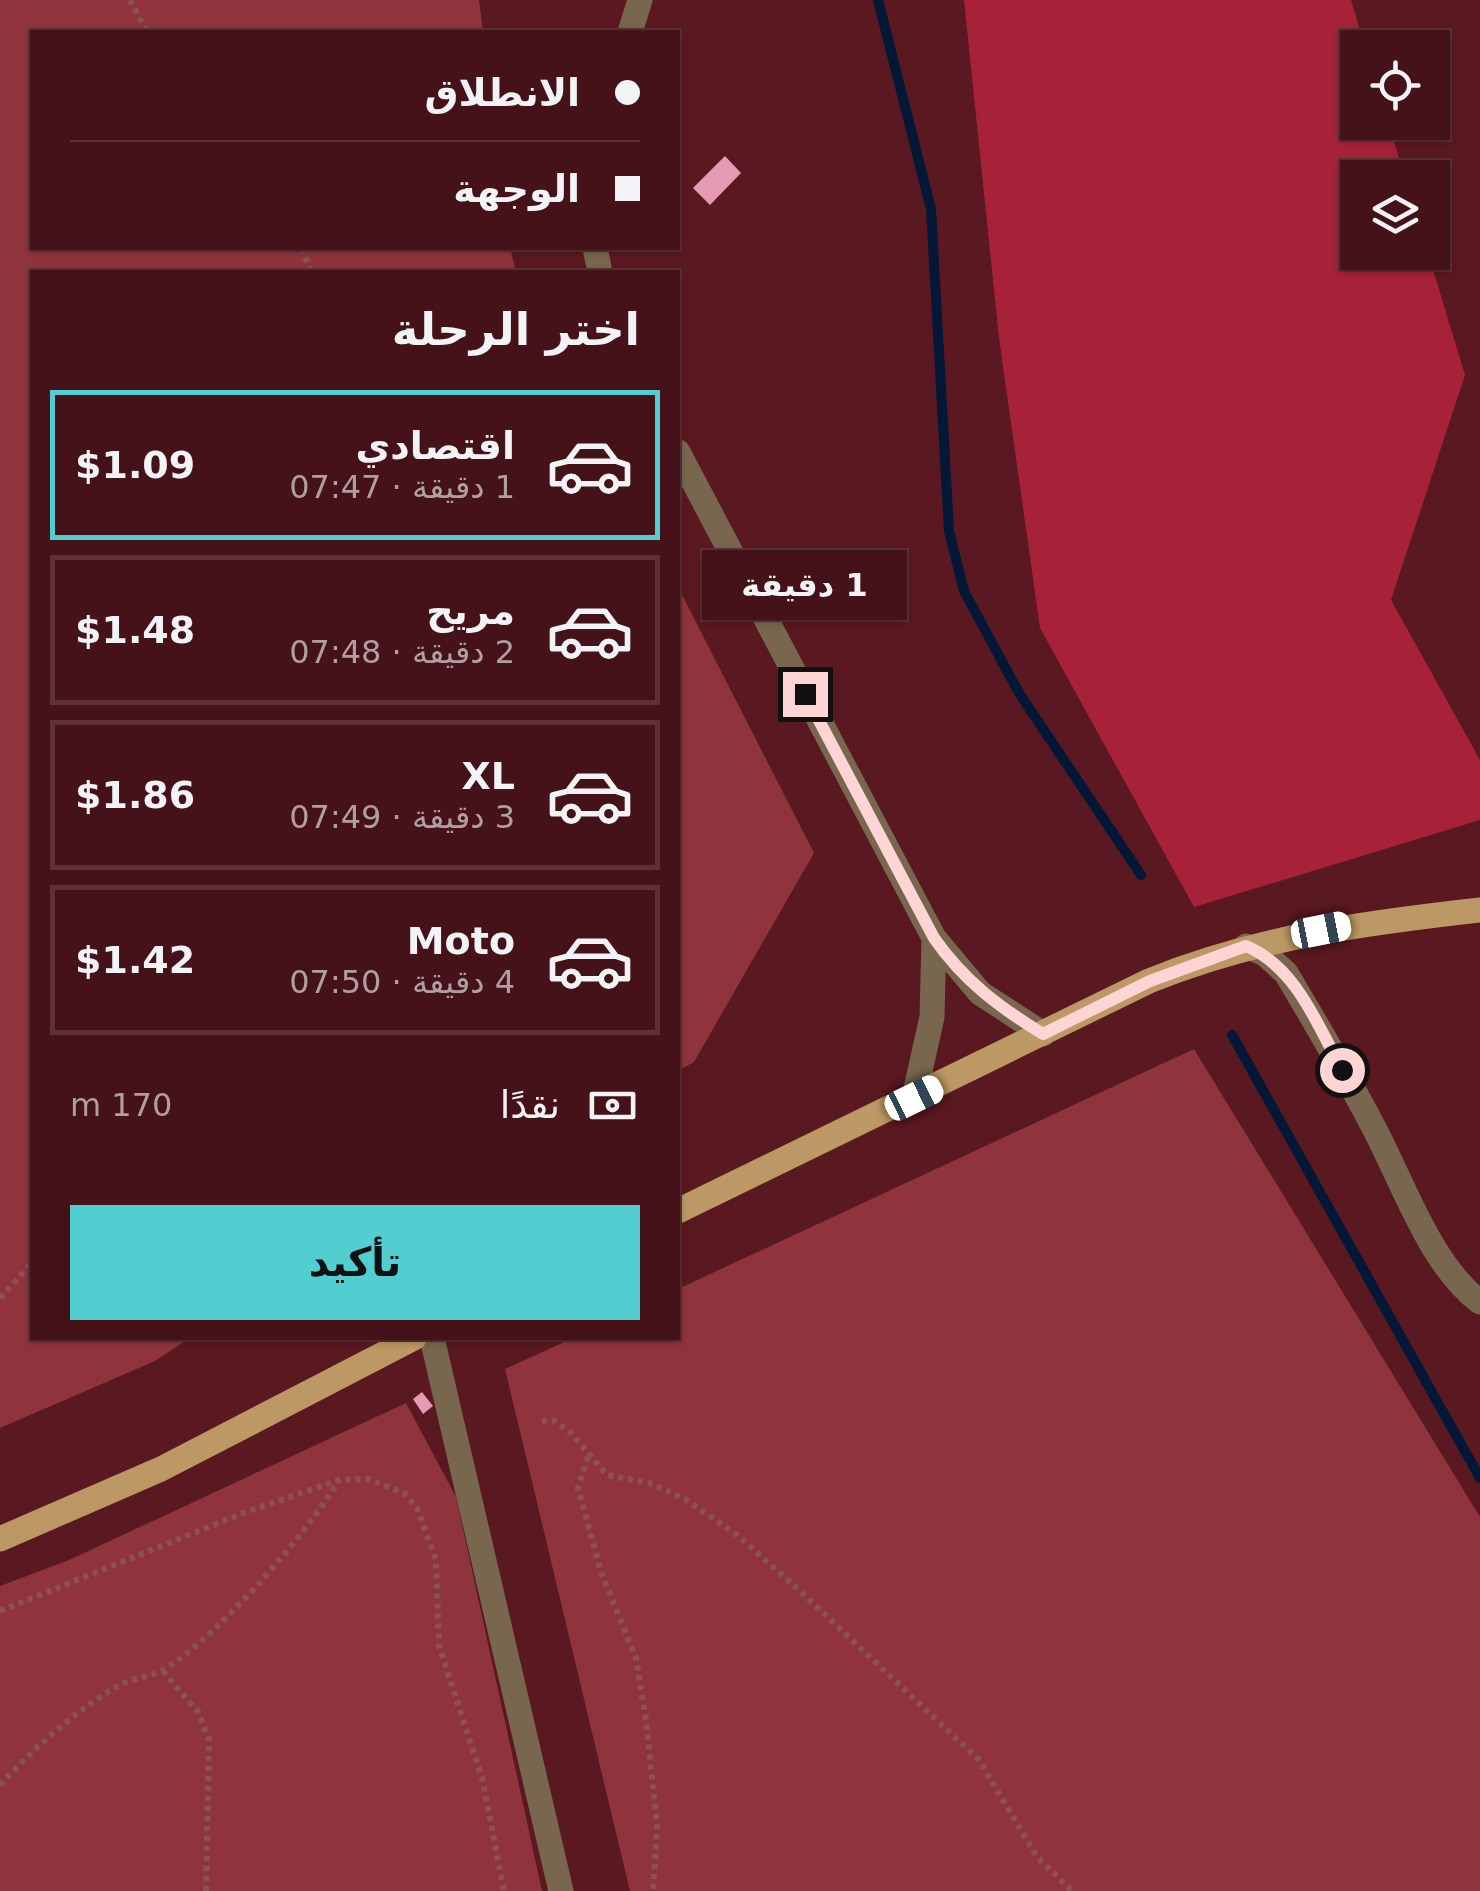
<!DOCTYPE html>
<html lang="ar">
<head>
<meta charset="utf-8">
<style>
	body { margin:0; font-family:"DejaVu Sans","Noto Naskh Arabic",sans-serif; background:#4b1b21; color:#f1f3f6; direction:rtl; height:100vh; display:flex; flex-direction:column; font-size:38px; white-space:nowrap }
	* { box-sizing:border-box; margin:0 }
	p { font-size:32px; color:#af9ea2 }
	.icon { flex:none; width:55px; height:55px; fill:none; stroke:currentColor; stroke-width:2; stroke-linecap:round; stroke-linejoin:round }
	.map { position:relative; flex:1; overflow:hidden; direction:ltr }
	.side { position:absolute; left:30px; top:270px; width:650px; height:1070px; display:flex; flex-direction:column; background:#441218; border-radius:0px; box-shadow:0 2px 8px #0004,0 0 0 2px #5c3237; direction:rtl }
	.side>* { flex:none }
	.top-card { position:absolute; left:30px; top:30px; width:650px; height:220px; border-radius:0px; box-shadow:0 2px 8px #0004,0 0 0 2px #5c3237; direction:rtl; display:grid; align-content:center; height:220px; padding:0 40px; background:#441218 }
	.buttons { position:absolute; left:1340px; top:30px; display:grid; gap:20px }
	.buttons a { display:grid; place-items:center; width:110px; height:110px; border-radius:0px; background:#441218; box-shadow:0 2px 8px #0004,0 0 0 2px #5c3237; font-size:50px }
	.end { position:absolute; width:45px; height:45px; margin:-22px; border:12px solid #ffd4d5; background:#111; box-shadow:0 0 0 5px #111 }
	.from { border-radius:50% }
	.bubble { position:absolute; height:70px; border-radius:0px; background:#441218; box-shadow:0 2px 8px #0004,0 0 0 2px #5c3237; font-size:32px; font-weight:700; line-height:70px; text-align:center; direction:rtl }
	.car { position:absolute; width:30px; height:60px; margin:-30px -15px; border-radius:12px; box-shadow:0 0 8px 2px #0007; background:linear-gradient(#fff 24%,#345 0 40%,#fff 0 76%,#345 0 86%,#fff 0) }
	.top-card b { display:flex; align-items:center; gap:35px; height:95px; font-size:38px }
	.top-card b+b { border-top:2px solid #5c3237 }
	.top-card i { width:25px; height:25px; background:#f1f3f6 }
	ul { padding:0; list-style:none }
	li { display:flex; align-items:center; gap:30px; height:150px; margin:0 20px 15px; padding:0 20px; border:5px solid #5c3237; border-radius:0px }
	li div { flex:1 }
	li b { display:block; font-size:38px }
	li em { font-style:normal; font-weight:700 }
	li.on { border-color:#52cdd0 }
	li>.icon { width:90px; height:90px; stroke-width:1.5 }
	h2 { padding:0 40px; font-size:45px; line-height:120px }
	.pay { display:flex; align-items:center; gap:25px; height:110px; padding:0 40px; font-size:38px }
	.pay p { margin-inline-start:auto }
	.cta { display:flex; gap:20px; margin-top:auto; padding:20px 40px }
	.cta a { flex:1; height:115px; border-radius:0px; background:#52cdd0; color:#111; font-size:40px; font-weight:700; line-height:115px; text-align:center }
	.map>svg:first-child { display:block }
	.green { fill:#8f343d }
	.forest { fill:#a72239 }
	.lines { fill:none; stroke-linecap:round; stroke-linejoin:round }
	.stream { stroke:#031837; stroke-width:10 }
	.building { fill:#e599b3 }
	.path { stroke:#8c5157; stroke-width:6; stroke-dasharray:5 5; stroke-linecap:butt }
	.minor { stroke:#78674e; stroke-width:25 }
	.major { stroke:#bc9964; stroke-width:25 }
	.route { stroke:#ffd4d5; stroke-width:12 }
</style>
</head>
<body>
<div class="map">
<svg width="1480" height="1891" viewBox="0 0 1480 1891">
	<rect width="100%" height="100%" fill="#5a1820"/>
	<path class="green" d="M 0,0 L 479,0 L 483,32 L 32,32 L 32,248 L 510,248 L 516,272 L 32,272 L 32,1338 L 190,1338 L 155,1361 L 0,1428 Z
		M 678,587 L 814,853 L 694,1062 L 678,1071 Z
		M 1194,1049 L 1480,1517 L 1480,1891 L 630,1891 L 505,1369 L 573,1338 L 678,1338 L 678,1289 Z
		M 406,1403 L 456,1497 L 542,1891 L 0,1891 L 0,1586 L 69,1560 Z"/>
	<path class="forest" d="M 964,0 L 1351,0 L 1365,47 L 1358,48 L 1358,122 L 1388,123 L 1405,177 L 1358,178 L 1358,252 L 1428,253 L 1465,375 L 1391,600 L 1480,760 L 1480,820 L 1194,907 L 1040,628 L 999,338 Z"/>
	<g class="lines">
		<path class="stream" d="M 878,0 L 931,209 L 949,531 L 964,591 L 1019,693 L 1141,875
			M 1232,1035 L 1480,1478"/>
	</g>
	<path class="building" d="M 725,156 L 741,173 L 710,205 L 693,188 Z
		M 422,1392 L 433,1406 L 423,1414 L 413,1399 Z"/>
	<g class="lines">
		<path class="path" d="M 130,0 L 147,32
			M 302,248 L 311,272
			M 0,1298 L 32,1263
			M 542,1421 L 553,1420 L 570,1432 L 607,1475 L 649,1483 L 685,1499 L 737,1535 L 799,1590 L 979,1760 L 1037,1857 L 1072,1891
			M 588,1457 L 578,1488 L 601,1572 L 636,1658 L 646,1720 L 657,1826 L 653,1891
			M 0,1611 L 246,1512 L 339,1480 L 368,1479 L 404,1493 L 417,1508 L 436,1560 L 439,1646 L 482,1778 L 504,1891
			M 163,1671 L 198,1712 L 209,1739 L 206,1891
			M 0,1785 C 34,1748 75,1711 118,1686 C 134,1677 154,1677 168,1667 C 222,1631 305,1536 339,1480"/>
		<path class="minor" d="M 630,32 L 640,0
			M 595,248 L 600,272
			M 678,452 L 934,938 L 980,993 L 1043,1034
			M 1246,946 L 1265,954 L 1286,973 C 1316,1024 1346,1074 1373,1126 C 1402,1180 1430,1265 1480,1302
			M 914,1098 L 932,1017 L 934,938
			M 432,1338 L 561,1891"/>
		<path class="major" d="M 678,1211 L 1149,981 C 1257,937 1365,923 1480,910
			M 0,1539 L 161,1469 L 414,1338"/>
	</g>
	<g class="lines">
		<path class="route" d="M 805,694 L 934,938 C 964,981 999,1007 1043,1034 L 1150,981 L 1246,946 C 1296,967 1317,1024 1342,1070"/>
	</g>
</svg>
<div class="buttons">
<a><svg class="icon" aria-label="locate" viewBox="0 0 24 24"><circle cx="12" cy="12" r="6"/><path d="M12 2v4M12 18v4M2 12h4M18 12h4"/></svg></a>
<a><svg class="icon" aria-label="layers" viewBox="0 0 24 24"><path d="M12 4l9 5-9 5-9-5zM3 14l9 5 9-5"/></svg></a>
</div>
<i class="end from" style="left:1342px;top:1070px"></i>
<i class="end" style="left:805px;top:694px"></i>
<div class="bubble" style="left:702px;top:550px;width:205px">1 دقيقة</div>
<i class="car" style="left:1321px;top:930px;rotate:79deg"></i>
<i class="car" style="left:914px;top:1098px;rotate:64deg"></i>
<div class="top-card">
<b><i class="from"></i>الانطلاق</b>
<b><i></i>الوجهة</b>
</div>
<section class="side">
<h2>اختر الرحلة</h2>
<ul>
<li class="on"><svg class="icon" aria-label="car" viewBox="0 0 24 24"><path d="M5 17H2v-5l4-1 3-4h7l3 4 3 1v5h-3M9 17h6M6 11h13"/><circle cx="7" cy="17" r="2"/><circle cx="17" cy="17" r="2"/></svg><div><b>اقتصادي</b><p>1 دقيقة · 07:47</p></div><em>$1.09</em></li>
<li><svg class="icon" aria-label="car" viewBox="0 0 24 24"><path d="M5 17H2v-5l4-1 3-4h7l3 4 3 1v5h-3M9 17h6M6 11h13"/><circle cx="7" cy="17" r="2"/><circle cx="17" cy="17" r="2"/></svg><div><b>مريح</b><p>2 دقيقة · 07:48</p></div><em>$1.48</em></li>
<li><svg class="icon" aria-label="car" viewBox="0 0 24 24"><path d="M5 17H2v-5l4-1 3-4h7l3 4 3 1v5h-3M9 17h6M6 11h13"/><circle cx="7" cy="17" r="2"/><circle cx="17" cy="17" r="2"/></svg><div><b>XL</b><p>3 دقيقة · 07:49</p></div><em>$1.86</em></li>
<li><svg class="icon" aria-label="car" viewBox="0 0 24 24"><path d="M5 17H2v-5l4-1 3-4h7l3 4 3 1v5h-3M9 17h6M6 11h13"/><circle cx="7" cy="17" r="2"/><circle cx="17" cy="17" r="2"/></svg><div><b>Moto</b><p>4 دقيقة · 07:50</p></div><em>$1.42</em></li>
</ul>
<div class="pay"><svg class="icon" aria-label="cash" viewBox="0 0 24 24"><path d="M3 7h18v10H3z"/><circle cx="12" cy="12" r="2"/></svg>نقدًا<p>170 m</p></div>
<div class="cta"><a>تأكيد</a></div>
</section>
</div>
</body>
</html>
